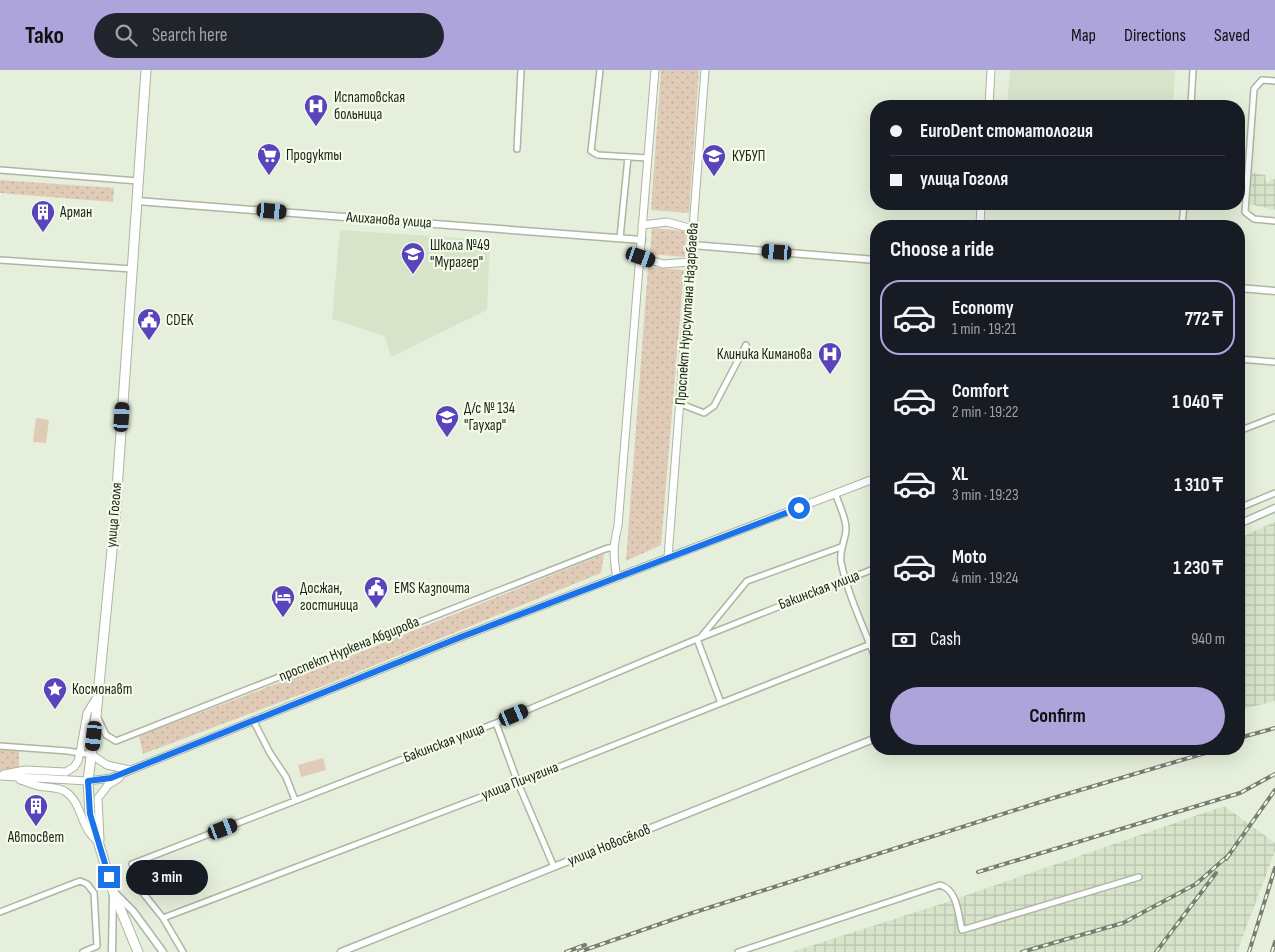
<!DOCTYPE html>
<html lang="en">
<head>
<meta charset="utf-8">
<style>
	body { margin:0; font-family:"Sofia Sans Condensed",sans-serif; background:#20242c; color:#f1f3f6; height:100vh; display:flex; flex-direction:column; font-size:19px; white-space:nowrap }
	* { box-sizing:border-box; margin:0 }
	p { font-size:16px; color:#9ea1a6 }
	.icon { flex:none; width:28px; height:28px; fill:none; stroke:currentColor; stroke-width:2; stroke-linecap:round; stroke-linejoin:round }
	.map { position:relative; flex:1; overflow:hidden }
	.sheet { position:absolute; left:870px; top:150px; width:375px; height:535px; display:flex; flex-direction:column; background:#171b24; border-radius:20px; box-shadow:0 5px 20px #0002 }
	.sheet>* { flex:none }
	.hud { position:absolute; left:870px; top:30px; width:375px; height:110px; border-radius:20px; box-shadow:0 5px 20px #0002; display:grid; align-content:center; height:110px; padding:0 20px; background:#171b24 }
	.end { position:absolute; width:22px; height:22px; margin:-11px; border:6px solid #1a73e8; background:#fff; box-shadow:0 0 0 2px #fff }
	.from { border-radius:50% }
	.bubble { position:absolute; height:35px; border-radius:18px; background:#171b24; box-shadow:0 5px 20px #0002; font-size:16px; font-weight:700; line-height:35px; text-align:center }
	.car { position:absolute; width:15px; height:30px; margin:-15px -8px; border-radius:6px; box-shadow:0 0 4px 1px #0007; background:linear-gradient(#222 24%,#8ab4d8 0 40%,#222 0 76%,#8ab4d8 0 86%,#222 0) }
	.hud b { display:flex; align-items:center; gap:18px; height:48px; font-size:19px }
	.hud b+b { border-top:1px solid #363941 }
	.hud i { width:12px; height:12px; background:#f1f3f6 }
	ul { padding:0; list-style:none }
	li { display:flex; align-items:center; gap:15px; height:75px; margin:0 10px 8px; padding:0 10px; border:2px solid transparent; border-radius:20px }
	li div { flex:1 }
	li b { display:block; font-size:19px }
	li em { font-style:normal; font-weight:700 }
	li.on { border-color:#ada4dc }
	li>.icon { width:45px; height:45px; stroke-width:1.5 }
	h2 { padding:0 20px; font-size:22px; line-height:60px }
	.pay { display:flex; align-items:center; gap:12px; height:55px; padding:0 20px; font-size:19px }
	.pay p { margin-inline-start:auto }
	.action { display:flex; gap:10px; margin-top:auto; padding:10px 20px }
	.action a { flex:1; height:58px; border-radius:30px; background:#ada4dc; color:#111; font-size:20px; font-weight:700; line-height:58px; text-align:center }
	header { display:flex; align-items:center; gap:30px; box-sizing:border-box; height:70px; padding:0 25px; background:#ada4dc; color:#111 }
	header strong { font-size:24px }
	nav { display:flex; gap:28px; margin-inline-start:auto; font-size:18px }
	.search { width:350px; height:45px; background:#20242c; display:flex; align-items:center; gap:12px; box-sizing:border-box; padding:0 18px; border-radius:28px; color:#9ea1a6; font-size:19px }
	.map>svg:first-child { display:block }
	.built { fill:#d7e4ca }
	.industrial { fill:url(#industrial-grid) }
	.grass { fill:url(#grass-dots) }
	.pitch { fill:#e0cbb7 }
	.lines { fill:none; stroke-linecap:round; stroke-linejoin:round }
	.minor-casing { stroke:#acb6a3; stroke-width:8 }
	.tertiary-casing { stroke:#acb6a3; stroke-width:9 }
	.secondary-casing { stroke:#acb6a3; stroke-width:9 }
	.trunk-casing { stroke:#acb6a3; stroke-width:11 }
	.minor { stroke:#fff; stroke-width:5 }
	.tertiary { stroke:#fff; stroke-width:6 }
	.secondary { stroke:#fff; stroke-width:7 }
	.trunk { stroke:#fff; stroke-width:9 }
	.rail-casing { stroke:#777d71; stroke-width:4 }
	.rail { stroke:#f2fce8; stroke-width:2; stroke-dasharray:5.5; stroke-linecap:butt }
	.route { stroke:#1a73e8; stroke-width:6 }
	.labels { text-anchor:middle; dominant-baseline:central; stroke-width:4.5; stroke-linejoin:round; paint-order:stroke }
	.poi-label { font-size:15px; fill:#1d211a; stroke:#f2fce8; text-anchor:start }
	.street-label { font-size:15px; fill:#1d211a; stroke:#f2fce8 }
</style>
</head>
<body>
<header>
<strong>Tako</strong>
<div class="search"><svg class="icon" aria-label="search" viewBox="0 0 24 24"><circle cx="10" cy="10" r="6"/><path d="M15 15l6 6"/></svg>Search here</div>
<nav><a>Map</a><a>Directions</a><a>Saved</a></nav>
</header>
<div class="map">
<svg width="1275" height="882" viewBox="0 0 1275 882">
	<defs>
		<pattern id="industrial-grid" width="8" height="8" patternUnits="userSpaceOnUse" patternTransform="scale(1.25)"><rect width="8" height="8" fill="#d7e4ca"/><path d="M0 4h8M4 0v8" fill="none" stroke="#b8c3ad"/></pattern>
		<pattern id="grass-dots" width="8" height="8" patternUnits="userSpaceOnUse" patternTransform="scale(1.25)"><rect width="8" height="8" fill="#e0cbb7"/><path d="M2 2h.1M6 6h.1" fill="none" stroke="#c0ae9d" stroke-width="1.8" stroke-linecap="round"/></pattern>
	</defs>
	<rect width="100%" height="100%" fill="#e5efdb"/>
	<path class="built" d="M 1010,0 L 1175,0 L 1173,36 L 1007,36 Z
		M 340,160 L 490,170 L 487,240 L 391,287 L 385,266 L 332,249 Z"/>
	<path class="industrial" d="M 1252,103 L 1265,105 L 1266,112 L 1269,113 L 1271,109 L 1275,109 L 1275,140 L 1250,134 Z
		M 1275,452 L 1275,631 L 1239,640 L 1239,468 Z
		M 1224,736 L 1275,773 L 1275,781 L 1237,882 L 792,882 L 944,833 Z"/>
	<path class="grass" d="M 661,0 L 699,0 L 689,143 L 651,140 Z
		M 0,110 L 114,118 L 113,132 L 0,123 Z
		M 652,158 L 687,161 L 685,187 L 650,184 Z
		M 648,197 L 684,200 L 661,475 L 626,491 Z
		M 604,484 L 601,503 L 323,616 L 143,684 L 139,666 L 373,577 Z
		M 0,679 L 19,681 L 19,698 L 0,702 Z"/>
	<path class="pitch" d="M 36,348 L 49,350 L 46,373 L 33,372 Z
		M 323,688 L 326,700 L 301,707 L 298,695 Z"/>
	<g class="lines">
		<g class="minor-casing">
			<path id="minor" d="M 600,0 L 591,81 L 598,85 L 648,88
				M 1275,11 L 1262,10 L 1254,19 L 1245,142 L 1254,149 L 1275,151
				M 1191,36 L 1193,0
				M 517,79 L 521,0
				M 0,100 L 138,111
				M 1182,156 L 1184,134
				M 620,168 L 628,87
				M 0,190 L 132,199
				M 1239,289 L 1275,292
				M 681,334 L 704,343 L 714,336 L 746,275
				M 1239,361 L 1275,347
				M 836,425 C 839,435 846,448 846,458 C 846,470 839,480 841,492 C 847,523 865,560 876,590
				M 1239,438 L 1275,423
				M 701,567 L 747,511 L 841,477
				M 697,569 L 721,633
				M 98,648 L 106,665 L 116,671 L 605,479 L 613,477
				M 253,650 L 270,683 L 286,707 L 295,730
				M 496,653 L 518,713 L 554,797
				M 0,676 L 68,681 L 92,685
				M 0,842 L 80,811 L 87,814 L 94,823 L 97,876 L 83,882
				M 163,848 L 518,713 L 876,572
				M 183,882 L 163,848 L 143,823 L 132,794 L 496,653 L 697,569 L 876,498
				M 738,882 L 940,815 C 958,820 958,845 962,860 L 1139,807"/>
		</g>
		<g class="tertiary-casing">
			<path id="tertiary" d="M 137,131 L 642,170
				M 692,175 L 876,190
				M 1239,218 L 1275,221
				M 1239,454 L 1275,438
				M 116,824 L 133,841 L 163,882
				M 112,882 L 113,825
				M 341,882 L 876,668"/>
		</g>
		<g class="secondary-casing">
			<path id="secondary" d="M 989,36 L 991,0
				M 642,155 L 667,152 L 693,159
				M 980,156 L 981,134
				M 641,187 L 663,194 L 690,192
				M 668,487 L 705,0
				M 617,508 C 613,487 613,476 618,456 L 655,0
				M 92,685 L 107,695 L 130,700
				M 4,704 L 25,700 L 66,702 L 74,697 L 78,691 L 80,683 L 87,643 L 97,627
				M 0,706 L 88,711 L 111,708 L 461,567 L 876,408
				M 20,710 C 27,712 33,715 39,716 C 48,718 59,717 66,722 C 83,734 80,759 98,771
				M 100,770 L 98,728 L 108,715 L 119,708"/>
		</g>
		<g class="trunk-casing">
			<path id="trunk" d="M 138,882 L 113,821 L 98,771 L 90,744 L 88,711 L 96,646 L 115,449 L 146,0"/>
		</g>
		<use href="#minor" class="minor"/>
		<use href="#tertiary" class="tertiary"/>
		<use href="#secondary" class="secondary"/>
		<use href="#trunk" class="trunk"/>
		<g class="rail-casing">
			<path id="rail" d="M 1239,668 L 1275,658
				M 1226,789 L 1275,720
				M 978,802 L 1240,723 L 1275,704
				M 566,882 L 585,875
				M 579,882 L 686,845 L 1050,729 L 1219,679
				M 1022,882 L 1123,853 L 1196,814 L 1230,784
				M 1156,882 L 1216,803
				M 1249,882 L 1275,798
				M 1272,882 L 1275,872"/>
		</g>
		<use href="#rail" class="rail"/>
	</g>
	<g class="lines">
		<path class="route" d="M 109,807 L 90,744 L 88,711 L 111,708 L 461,567 L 799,438"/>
	</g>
	<defs>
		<g id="hospital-pin" transform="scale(1.25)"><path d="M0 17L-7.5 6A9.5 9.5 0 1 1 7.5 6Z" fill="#5a44bc" stroke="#f2fce8"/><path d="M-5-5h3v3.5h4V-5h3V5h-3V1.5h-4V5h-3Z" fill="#fff"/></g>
		<g id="supermarket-pin" transform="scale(1.25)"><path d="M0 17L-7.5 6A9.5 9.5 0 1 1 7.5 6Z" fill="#5a44bc" stroke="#f2fce8"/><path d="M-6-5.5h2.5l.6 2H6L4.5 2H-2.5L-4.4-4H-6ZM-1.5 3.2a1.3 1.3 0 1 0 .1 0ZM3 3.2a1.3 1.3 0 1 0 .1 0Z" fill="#fff"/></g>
		<g id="university-pin" transform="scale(1.25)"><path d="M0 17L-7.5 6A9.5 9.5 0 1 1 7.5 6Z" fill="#5a44bc" stroke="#f2fce8"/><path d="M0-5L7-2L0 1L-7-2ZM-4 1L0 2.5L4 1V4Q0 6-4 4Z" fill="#fff"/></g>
		<g id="building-pin" transform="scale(1.25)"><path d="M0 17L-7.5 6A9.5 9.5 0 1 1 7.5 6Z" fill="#5a44bc" stroke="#f2fce8"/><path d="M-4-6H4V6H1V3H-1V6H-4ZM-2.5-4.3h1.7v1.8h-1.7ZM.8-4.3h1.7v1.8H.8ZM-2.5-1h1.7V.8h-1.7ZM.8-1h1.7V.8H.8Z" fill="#fff"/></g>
		<g id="school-pin" transform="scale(1.25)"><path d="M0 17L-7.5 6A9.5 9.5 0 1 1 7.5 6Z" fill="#5a44bc" stroke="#f2fce8"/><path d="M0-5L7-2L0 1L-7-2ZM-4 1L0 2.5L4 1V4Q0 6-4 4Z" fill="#fff"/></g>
		<g id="civic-pin" transform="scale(1.25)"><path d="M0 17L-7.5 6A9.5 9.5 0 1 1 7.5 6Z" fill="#5a44bc" stroke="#f2fce8"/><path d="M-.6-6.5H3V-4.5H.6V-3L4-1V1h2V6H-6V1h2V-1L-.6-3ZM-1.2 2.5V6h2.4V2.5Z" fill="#fff"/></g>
		<g id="hotel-pin" transform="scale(1.25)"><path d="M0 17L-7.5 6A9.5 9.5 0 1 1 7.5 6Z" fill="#5a44bc" stroke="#f2fce8"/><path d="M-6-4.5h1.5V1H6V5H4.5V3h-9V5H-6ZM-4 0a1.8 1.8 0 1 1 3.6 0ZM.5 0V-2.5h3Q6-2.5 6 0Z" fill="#fff"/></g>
		<g id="sight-pin" transform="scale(1.25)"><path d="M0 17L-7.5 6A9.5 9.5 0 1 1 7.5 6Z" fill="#5a44bc" stroke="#f2fce8"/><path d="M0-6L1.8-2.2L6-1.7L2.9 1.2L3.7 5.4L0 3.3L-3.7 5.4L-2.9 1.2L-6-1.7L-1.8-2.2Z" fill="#fff"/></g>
	</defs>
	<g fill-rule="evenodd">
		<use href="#hospital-pin" x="316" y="36"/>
		<use href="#supermarket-pin" x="269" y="85"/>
		<use href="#university-pin" x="714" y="86"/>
		<use href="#building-pin" x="43" y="142"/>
		<use href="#school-pin" x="413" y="184"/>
		<use href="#civic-pin" x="149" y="250"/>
		<use href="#hospital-pin" x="830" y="284"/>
		<use href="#school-pin" x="447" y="347"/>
		<use href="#civic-pin" x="376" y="518"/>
		<use href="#hotel-pin" x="283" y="527"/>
		<use href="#sight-pin" x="55" y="619"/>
		<use href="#building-pin" x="36" y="736"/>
	</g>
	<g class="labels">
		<g class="poi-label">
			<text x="334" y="27">Испатовская<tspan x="334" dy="17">больница</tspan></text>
			<text x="286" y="85">Продукты</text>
			<text x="732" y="86">КУБУП</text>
			<text x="60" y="142">Арман</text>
			<text x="430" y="175">Школа №49<tspan x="430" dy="17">"Мурагер"</tspan></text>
			<text x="166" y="250">CDEK</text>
			<text x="812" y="284" text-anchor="end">Клиника Киманова</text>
			<text x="464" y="338">Д/с № 134<tspan x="464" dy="17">"Гаухар"</tspan></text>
			<text x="300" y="518">Досжан,<tspan x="300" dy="17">гостиница</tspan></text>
			<text x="394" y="518">EMS Казпочта</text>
			<text x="72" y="619">Космонавт</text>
			<text x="36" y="767" text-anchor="middle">Автосвет</text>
		</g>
		<g class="street-label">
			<text transform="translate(389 150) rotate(4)">Алиханова улица</text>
			<text transform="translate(687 244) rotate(-86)">Проспект Нурсултана Назарбаева</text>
			<text transform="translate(114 445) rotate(-85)">улица Гоголя</text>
			<text transform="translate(819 520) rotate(-21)">Бакинская улица</text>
			<text transform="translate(349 579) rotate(-22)">проспект Нуркена Абдирова</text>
			<text transform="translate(444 673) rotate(-21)">Бакинская улица</text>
			<text transform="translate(520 711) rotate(-21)">улица Пичугина</text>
			<text transform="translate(609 775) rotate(-22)">улица Новосёлов</text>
		</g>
	</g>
</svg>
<i class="end from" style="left:799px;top:438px"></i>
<i class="end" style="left:109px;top:807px"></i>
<div class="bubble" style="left:126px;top:790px;width:82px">3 min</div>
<i class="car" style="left:272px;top:141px;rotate:95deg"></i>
<i class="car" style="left:777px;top:182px;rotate:274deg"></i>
<i class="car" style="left:641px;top:187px;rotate:109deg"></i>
<i class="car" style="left:122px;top:347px;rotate:4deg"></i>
<i class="car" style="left:514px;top:645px;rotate:67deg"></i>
<i class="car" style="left:94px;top:666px;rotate:186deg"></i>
<i class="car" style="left:223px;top:759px;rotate:69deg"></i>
<div class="hud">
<b><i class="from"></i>EuroDent стоматология</b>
<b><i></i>улица Гоголя</b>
</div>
<section class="sheet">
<h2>Choose a ride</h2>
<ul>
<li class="on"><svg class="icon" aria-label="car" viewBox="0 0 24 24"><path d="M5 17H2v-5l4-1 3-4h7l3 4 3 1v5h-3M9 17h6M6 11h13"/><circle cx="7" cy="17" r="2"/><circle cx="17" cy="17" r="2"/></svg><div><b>Economy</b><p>1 min · 19:21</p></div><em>772 ₸</em></li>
<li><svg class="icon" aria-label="car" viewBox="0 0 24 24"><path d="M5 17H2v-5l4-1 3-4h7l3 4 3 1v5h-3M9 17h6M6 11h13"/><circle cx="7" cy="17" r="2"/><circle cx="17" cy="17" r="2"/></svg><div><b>Comfort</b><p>2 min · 19:22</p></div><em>1 040 ₸</em></li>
<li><svg class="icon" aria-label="car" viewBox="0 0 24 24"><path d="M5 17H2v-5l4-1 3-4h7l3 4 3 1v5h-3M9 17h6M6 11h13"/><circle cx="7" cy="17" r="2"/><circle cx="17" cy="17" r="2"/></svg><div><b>XL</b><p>3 min · 19:23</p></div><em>1 310 ₸</em></li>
<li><svg class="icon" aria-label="car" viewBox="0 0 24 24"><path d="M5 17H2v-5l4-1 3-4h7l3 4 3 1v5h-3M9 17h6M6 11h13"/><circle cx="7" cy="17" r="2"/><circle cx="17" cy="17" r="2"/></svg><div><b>Moto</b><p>4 min · 19:24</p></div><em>1 230 ₸</em></li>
</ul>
<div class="pay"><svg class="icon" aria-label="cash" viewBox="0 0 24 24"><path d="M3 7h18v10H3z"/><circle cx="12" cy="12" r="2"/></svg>Cash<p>940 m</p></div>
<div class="action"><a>Confirm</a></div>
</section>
</div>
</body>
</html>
